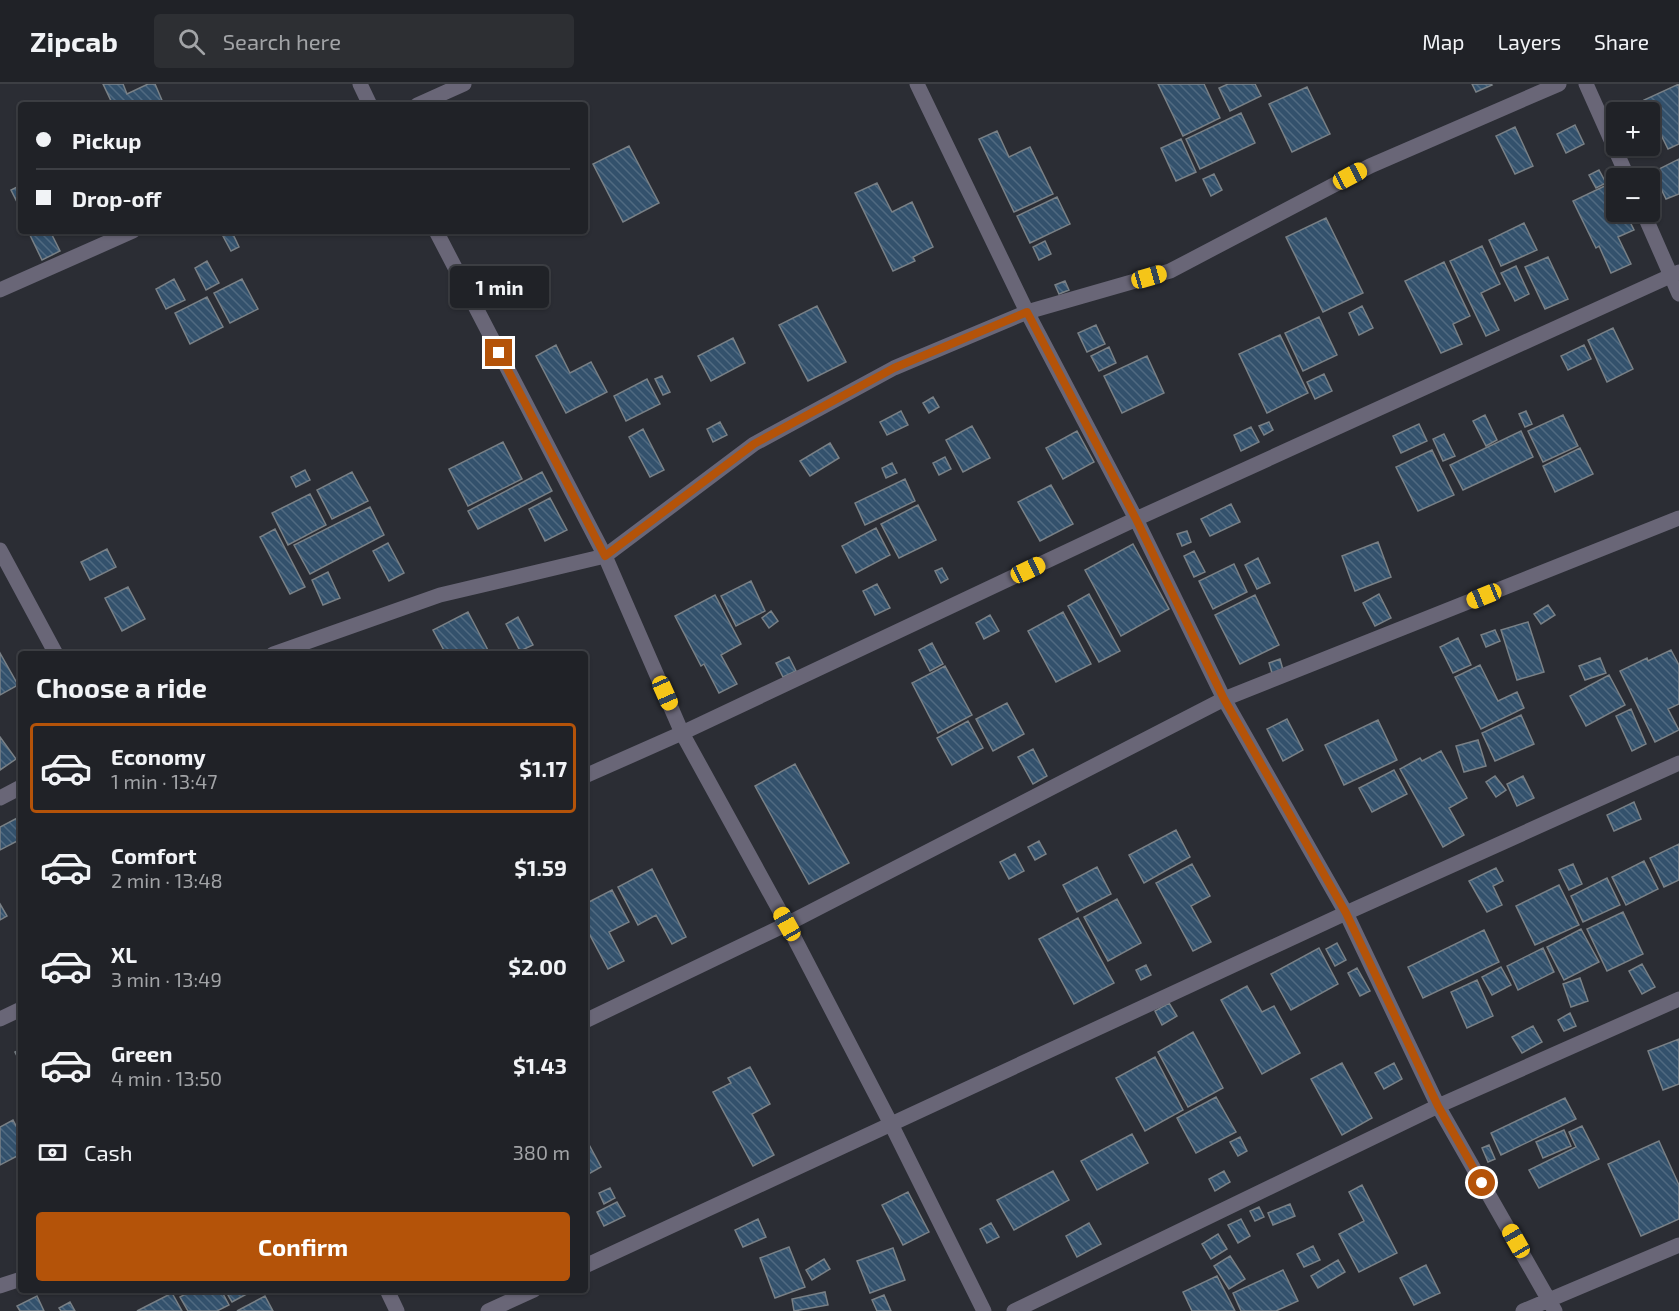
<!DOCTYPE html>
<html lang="en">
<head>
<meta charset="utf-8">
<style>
	body { margin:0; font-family:"Exo 2",sans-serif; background:#2d2f33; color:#f1f3f6; height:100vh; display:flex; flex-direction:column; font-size:22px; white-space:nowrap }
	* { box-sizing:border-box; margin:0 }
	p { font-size:20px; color:#a2a4a7 }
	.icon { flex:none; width:33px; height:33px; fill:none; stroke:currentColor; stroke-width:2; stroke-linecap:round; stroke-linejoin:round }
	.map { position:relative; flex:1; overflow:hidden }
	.side { position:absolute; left:18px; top:567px; width:570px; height:642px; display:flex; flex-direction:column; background:#202227; border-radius:6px; box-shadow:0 2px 4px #0004,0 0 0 2px #3d3f44 }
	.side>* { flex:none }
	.hud { position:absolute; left:18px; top:18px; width:570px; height:132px; border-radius:6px; box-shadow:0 2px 4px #0004,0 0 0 2px #3d3f44; display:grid; align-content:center; height:132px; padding:0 18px; background:#202227 }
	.controls { position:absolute; left:1606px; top:18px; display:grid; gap:12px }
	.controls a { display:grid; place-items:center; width:54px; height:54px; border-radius:6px; background:#202227; box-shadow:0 2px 4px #0004,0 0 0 2px #3d3f44; font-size:30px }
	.end { position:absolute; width:27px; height:27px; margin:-14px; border:8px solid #b45309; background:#fff; box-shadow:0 0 0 3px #fff }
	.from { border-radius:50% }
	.bubble { position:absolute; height:42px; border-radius:6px; background:#202227; box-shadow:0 2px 4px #0004,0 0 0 2px #3d3f44; font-size:20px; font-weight:700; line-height:42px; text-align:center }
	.car { position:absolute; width:18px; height:36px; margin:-18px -9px; border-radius:8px; box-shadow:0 0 4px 2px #0007; background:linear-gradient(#f5c518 24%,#345 0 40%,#f5c518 0 76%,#345 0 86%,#f5c518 0) }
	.hud b { display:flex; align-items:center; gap:21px; height:57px; font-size:22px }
	.hud b+b { border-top:2px solid #3d3f44 }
	.hud i { width:15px; height:15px; background:#f1f3f6 }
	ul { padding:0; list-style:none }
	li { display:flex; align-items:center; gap:18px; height:90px; margin:0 12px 9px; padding:0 6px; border:3px solid transparent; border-radius:6px }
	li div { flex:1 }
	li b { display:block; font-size:22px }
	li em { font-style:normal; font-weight:700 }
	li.on { border-color:#b45309 }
	li>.icon { width:54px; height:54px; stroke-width:1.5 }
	h2 { padding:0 18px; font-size:27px; line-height:72px }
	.pay { display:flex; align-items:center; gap:15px; height:66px; padding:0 18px; font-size:22px }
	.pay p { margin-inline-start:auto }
	.primary-button { display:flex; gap:12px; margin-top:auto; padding:12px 18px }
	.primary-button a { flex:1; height:69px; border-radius:6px; background:#b45309; color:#fff; font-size:24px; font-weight:700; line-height:69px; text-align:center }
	header { display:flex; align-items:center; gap:36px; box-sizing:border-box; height:84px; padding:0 30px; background:#202227; border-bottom:2px solid #3d3f44 }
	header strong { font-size:28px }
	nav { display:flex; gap:33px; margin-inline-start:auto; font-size:21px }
	.search { width:420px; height:54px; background:#2d2f33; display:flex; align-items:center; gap:15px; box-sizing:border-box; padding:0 21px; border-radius:6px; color:#a2a4a7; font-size:22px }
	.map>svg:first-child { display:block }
	.building { fill:url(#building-back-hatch); stroke:#798086; stroke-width:1.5 }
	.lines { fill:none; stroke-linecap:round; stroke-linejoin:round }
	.street { stroke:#696677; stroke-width:15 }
	.route { stroke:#b45309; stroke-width:8 }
</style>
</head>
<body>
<header>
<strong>Zipcab</strong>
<div class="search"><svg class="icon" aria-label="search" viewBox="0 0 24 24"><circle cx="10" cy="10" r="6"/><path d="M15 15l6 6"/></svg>Search here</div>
<nav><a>Map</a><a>Layers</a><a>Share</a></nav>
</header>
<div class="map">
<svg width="1679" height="1227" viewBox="0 0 1679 1227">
	<defs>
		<pattern id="building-back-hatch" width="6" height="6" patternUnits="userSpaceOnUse" patternTransform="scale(1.5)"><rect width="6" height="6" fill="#33516c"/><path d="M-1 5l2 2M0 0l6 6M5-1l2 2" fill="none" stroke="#506a81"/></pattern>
	</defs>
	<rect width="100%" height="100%" fill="#2b2d34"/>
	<path class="building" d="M 103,0 L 123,0 L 127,10 L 148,0 L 155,0 L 164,21 L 113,21 Z
		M 1158,0 L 1204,0 L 1220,34 L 1183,52 Z
		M 1228,0 L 1255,0 L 1261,12 L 1230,27 L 1219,4 Z
		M 1472,0 L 1491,0 L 1492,1 L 1476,8 Z
		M 1679,0 L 1679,60 L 1668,65 L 1644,16 Z
		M 1307,3 L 1330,50 L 1292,68 L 1269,20 Z
		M 1241,29 L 1255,59 L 1200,85 L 1186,55 Z
		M 1575,41 L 1584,60 L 1566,69 L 1557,50 Z
		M 1515,43 L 1533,82 L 1515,90 L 1496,52 Z
		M 997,47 L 1009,73 L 1030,63 L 1053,110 L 1014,128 L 979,55 Z
		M 1181,55 L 1196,88 L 1176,97 L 1161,64 Z
		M 629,62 L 659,119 L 623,138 L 593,80 Z
		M 1679,75 L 1679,110 L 1666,115 L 1653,88 Z
		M 1599,86 L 1606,99 L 1596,104 L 1589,91 Z
		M 1214,90 L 1222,106 L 1211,112 L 1203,95 Z
		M 877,99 L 892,128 L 912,118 L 933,163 L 913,173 L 915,177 L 893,187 L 855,109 Z
		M 1611,99 L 1617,111 L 1617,128 L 1625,128 L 1634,146 L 1618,153 L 1631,180 L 1611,189 L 1599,162 L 1596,164 L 1573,117 Z
		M 21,101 L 21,126 L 11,106 Z
		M 1057,113 L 1070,140 L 1030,159 L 1017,132 Z
		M 1326,134 L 1363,209 L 1323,228 L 1286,153 Z
		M 1524,139 L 1537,166 L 1501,182 L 1489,156 Z
		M 28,147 L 50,147 L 60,167 L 42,176 Z
		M 232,148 L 239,163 L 231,167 L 223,152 Z
		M 1045,157 L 1051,170 L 1039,176 L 1033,163 Z
		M 1482,162 L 1500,200 L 1481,209 L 1499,246 L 1486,252 L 1450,177 Z
		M 1548,173 L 1568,215 L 1545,225 L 1525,183 Z
		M 207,177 L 219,199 L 206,206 L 195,184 Z
		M 1444,178 L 1470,232 L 1453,240 L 1462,260 L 1441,269 L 1405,197 Z
		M 1516,182 L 1529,210 L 1515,217 L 1501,189 Z
		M 174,195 L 185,216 L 166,225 L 156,205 Z
		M 242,195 L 258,225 L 230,239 L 214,209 Z
		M 1065,197 L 1069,206 L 1059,210 L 1055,201 Z
		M 207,213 L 223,243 L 190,260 L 175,229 Z
		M 817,222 L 846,278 L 808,297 L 779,241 Z
		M 1362,222 L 1373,244 L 1359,251 L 1349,229 Z
		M 1319,233 L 1337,271 L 1303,287 L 1285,249 Z
		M 1096,241 L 1105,260 L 1087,268 L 1078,249 Z
		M 1613,244 L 1633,285 L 1607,298 L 1588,256 Z
		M 1280,251 L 1308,309 L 1267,329 L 1239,270 Z
		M 733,254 L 745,279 L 711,297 L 698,272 Z
		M 556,261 L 570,289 L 591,278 L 607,308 L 566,329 L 536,272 Z
		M 1584,261 L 1591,275 L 1568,286 L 1561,272 Z
		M 1109,263 L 1116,279 L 1099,287 L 1091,272 Z
		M 1147,272 L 1164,309 L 1122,329 L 1104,292 Z
		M 1324,290 L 1332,307 L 1315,315 L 1307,298 Z
		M 662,292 L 670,308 L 663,311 L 655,295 Z
		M 647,295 L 660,320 L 626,337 L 614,312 Z
		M 933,313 L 939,323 L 929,329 L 923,319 Z
		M 901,327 L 908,341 L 887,351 L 880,338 Z
		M 1526,327 L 1532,340 L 1525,343 L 1519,330 Z
		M 1485,331 L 1497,356 L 1486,362 L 1473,337 Z
		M 1563,331 L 1578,362 L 1543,378 L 1528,347 Z
		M 720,338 L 727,351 L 713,358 L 707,345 Z
		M 1269,338 L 1273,346 L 1264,351 L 1259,342 Z
		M 1419,340 L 1427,357 L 1401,369 L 1393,352 Z
		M 972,342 L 990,374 L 963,388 L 946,356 Z
		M 1251,343 L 1259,358 L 1241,367 L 1234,351 Z
		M 643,345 L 664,386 L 650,393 L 629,353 Z
		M 1077,347 L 1094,378 L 1063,395 L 1046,364 Z
		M 1521,347 L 1533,373 L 1463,406 L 1450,381 Z
		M 1444,350 L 1455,372 L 1443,377 L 1433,355 Z
		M 503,358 L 522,395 L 468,422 L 449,385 Z
		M 830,359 L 839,374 L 810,392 L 800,377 Z
		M 1580,364 L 1593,390 L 1555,408 L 1543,382 Z
		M 1432,366 L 1454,411 L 1418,427 L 1396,383 Z
		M 945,373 L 951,385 L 939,391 L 933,379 Z
		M 892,379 L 897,389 L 886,394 L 882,384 Z
		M 305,386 L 310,396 L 296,403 L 291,393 Z
		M 352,388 L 368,417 L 332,435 L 317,406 Z
		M 542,388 L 552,407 L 478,445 L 468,427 Z
		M 905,395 L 915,417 L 865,441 L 855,419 Z
		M 1051,401 L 1073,440 L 1040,457 L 1018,418 Z
		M 310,410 L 326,441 L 288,461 L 272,429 Z
		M 550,414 L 567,446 L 545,457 L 529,425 Z
		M 1231,420 L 1240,438 L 1210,452 L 1201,435 Z
		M 918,421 L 936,456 L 899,474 L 881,440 Z
		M 370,423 L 384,451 L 310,490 L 294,461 Z
		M 876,444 L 890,471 L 856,489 L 842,462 Z
		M 275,445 L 305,503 L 290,510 L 260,453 Z
		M 1187,447 L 1191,458 L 1182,462 L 1177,450 Z
		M 1378,458 L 1391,493 L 1355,507 L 1342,472 Z
		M 388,459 L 404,489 L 389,497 L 373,467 Z
		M 1133,460 L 1169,525 L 1121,552 L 1085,486 Z
		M 107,465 L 116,483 L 90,496 L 81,478 Z
		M 1194,467 L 1205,488 L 1194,493 L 1184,472 Z
		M 1258,474 L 1270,499 L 1257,505 L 1245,481 Z
		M 1234,480 L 1247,508 L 1213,525 L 1199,497 Z
		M 942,484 L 948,495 L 941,499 L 935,487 Z
		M 328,488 L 340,514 L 323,521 L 312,496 Z
		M 751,497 L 765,527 L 736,542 L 721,512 Z
		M 877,500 L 890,524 L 875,531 L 863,507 Z
		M 128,503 L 145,535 L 122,547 L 105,514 Z
		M 1089,510 L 1120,567 L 1099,578 L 1068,522 Z
		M 1379,510 L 1391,534 L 1375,542 L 1363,519 Z
		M 715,511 L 741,560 L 721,571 L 737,600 L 719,609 L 704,580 L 701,582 L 675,532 Z
		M 1255,511 L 1279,561 L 1240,580 L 1215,531 Z
		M 1548,521 L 1555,531 L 1541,540 L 1534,530 Z
		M 771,527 L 778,537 L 769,544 L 762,534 Z
		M 468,528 L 490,570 L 446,570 L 433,546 Z
		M 1063,528 L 1091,580 L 1056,598 L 1028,547 Z
		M 990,531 L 999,547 L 984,555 L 976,539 Z
		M 518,533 L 533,561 L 520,567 L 506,540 Z
		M 1528,538 L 1544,588 L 1517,596 L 1501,546 Z
		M 1495,546 L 1500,557 L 1486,563 L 1481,551 Z
		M 1458,554 L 1471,581 L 1453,589 L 1440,563 Z
		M 932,559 L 943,580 L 930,587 L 919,566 Z
		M 1671,566 L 1679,581 L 1679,620 L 1668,625 L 1679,646 L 1655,658 L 1620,587 L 1647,574 L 1648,577 Z
		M 0,569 L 18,601 L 0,611 Z
		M 789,573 L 796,587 L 783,593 L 776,579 Z
		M 1600,574 L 1606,589 L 1585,596 L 1579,582 Z
		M 1280,575 L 1283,586 L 1272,589 L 1269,579 Z
		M 1480,581 L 1498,617 L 1517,608 L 1524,624 L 1481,645 L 1455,593 Z
		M 945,582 L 972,631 L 938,649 L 912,599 Z
		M 1609,591 L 1625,621 L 1586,642 L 1570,612 Z
		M 1007,619 L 1024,650 L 993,667 L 976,635 Z
		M 1631,625 L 1646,660 L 1632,667 L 1616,632 Z
		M 1521,631 L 1534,660 L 1495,677 L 1482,649 Z
		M 1287,635 L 1303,666 L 1283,677 L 1267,645 Z
		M 1378,636 L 1397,676 L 1344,701 L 1325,661 Z
		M 968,637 L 983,664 L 952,681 L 937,654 Z
		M 0,653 L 16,675 L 0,686 Z
		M 1478,656 L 1486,682 L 1464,688 L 1456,662 Z
		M 1033,665 L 1047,692 L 1033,700 L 1018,673 Z
		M 1441,667 L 1467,714 L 1449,724 L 1464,751 L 1443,763 L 1400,685 L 1420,674 L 1422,677 Z
		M 795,680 L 849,779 L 809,800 L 755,702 Z
		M 1394,686 L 1407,710 L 1372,728 L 1359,704 Z
		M 1495,692 L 1506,706 L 1496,713 L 1486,698 Z
		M 1523,692 L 1534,714 L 1517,722 L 1507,700 Z
		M 1634,718 L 1641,735 L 1614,747 L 1607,731 Z
		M 21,732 L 21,755 L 0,766 L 0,743 Z
		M 1176,746 L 1190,773 L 1144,799 L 1129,771 Z
		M 1039,757 L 1046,770 L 1035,776 L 1028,763 Z
		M 1679,760 L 1679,796 L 1664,803 L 1650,774 Z
		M 1015,770 L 1024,787 L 1009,795 L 1000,778 Z
		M 1644,777 L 1658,805 L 1626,821 L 1612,793 Z
		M 1192,780 L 1210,812 L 1191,822 L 1211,858 L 1193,867 L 1156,799 Z
		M 1573,780 L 1582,800 L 1569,806 L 1559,786 Z
		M 1097,783 L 1111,810 L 1077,828 L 1063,801 Z
		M 1496,784 L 1503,797 L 1493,802 L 1502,821 L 1487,828 L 1469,797 Z
		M 652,785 L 686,853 L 672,860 L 656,831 L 638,841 L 618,803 Z
		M 1607,794 L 1620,821 L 1583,838 L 1571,812 Z
		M 1559,801 L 1579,841 L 1535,861 L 1516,822 Z
		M 612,806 L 629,838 L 609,848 L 624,877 L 608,885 L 585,842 L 585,820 Z
		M 1117,815 L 1141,859 L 1108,877 L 1084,833 Z
		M 0,820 L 7,832 L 0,836 Z
		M 1623,828 L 1643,870 L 1607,887 L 1587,845 Z
		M 1078,834 L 1114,899 L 1074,920 L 1039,855 Z
		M 1581,845 L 1599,878 L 1564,896 L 1547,863 Z
		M 1484,846 L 1499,878 L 1423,914 L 1408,883 Z
		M 1337,859 L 1346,876 L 1335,882 L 1326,865 Z
		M 1319,864 L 1338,900 L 1291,926 L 1271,890 Z
		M 1543,864 L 1554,888 L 1518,906 L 1507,882 Z
		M 1642,880 L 1655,903 L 1642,910 L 1629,887 Z
		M 1146,881 L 1151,891 L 1141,896 L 1136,886 Z
		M 1501,883 L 1511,901 L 1492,911 L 1482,893 Z
		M 1357,884 L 1370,907 L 1360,912 L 1348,889 Z
		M 1580,894 L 1588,917 L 1571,923 L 1563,900 Z
		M 1477,896 L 1493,932 L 1467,944 L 1451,908 Z
		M 1247,902 L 1262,928 L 1274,922 L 1300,969 L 1262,990 L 1221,916 Z
		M 1169,919 L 1177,932 L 1162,941 L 1155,927 Z
		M 1570,929 L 1576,942 L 1564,947 L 1558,936 Z
		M 1533,942 L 1542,958 L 1522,969 L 1512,953 Z
		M 1193,948 L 1223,1004 L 1188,1023 L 1158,968 Z
		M 1679,955 L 1679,1000 L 1663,1006 L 1648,967 Z
		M 21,965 L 21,980 L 15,968 Z
		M 1155,973 L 1183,1026 L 1145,1047 L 1116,994 Z
		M 1342,979 L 1372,1034 L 1342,1051 L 1311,995 Z
		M 1394,979 L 1402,995 L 1384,1005 L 1375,989 Z
		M 750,983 L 770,1020 L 752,1030 L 774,1071 L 753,1082 L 713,1008 L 731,999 L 728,994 Z
		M 1216,1013 L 1236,1048 L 1196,1069 L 1177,1034 Z
		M 1565,1014 L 1576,1035 L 1501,1071 L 1491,1049 Z
		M 13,1036 L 21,1051 L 21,1070 L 0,1081 L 0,1043 Z
		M 1582,1042 L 1599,1075 L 1539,1104 L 1529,1086 L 1576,1063 L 1569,1048 Z
		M 1564,1046 L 1571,1062 L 1543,1074 L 1536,1058 Z
		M 1132,1050 L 1148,1079 L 1097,1106 L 1081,1077 Z
		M 1240,1053 L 1247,1067 L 1238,1072 L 1230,1058 Z
		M 586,1055 L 601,1083 L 585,1092 L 585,1056 Z
		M 1659,1057 L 1679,1101 L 1679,1135 L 1641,1152 L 1608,1080 Z
		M 1489,1061 L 1495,1075 L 1488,1078 L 1482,1064 Z
		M 1053,1087 L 1069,1116 L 1014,1146 L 997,1116 Z
		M 1224,1087 L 1230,1098 L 1215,1107 L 1209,1095 Z
		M 1362,1101 L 1397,1169 L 1359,1188 L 1339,1150 L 1364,1137 L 1349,1108 Z
		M 610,1104 L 615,1114 L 604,1120 L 599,1109 Z
		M 908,1108 L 929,1148 L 903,1161 L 882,1121 Z
		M 617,1118 L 625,1132 L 604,1142 L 597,1128 Z
		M 1290,1120 L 1295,1132 L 1273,1141 L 1268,1129 Z
		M 1259,1123 L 1264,1133 L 1255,1137 L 1250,1127 Z
		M 758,1135 L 766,1153 L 743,1163 L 735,1146 Z
		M 1241,1135 L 1250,1152 L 1238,1159 L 1228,1141 Z
		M 991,1139 L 999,1153 L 987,1159 L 980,1145 Z
		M 1089,1139 L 1101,1160 L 1077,1173 L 1066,1152 Z
		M 1218,1150 L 1227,1165 L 1211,1175 L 1202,1160 Z
		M 1313,1162 L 1320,1176 L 1304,1183 L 1297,1170 Z
		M 789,1163 L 805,1203 L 775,1214 L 760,1174 Z
		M 893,1164 L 905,1196 L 870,1209 L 857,1177 Z
		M 1230,1172 L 1245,1195 L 1229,1205 L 1214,1182 Z
		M 824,1175 L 830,1185 L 812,1196 L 806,1186 Z
		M 1338,1176 L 1345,1188 L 1318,1204 L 1311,1192 Z
		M 1426,1181 L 1440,1209 L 1414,1221 L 1400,1194 Z
		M 1283,1186 L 1298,1217 L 1276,1227 L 1241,1227 L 1233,1209 Z
		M 1217,1192 L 1235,1227 L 1192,1227 L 1183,1208 Z
		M 193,1206 L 221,1206 L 229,1221 L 217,1227 L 188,1227 L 180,1213 Z
		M 225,1206 L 254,1206 L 232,1218 Z
		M 825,1208 L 828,1221 L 794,1227 L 792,1215 Z
		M 172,1209 L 182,1227 L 137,1227 Z
		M 884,1211 L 891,1227 L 877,1227 L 872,1216 Z
		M 37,1212 L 44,1227 L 20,1227 L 17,1222 Z
		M 265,1212 L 273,1227 L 237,1227 Z
		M 70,1218 L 75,1227 L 61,1227 L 59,1224 Z"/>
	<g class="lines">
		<path class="street" d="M 360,0 L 370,21
			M 917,0 L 1027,228 L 1136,435 L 1224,615 L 1346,829 L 1438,1022 L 1555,1227
			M 1586,0 L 1628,94
			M 417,21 L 464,0
			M 1643,128 L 1679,210
			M 436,147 L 605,472 L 682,649 L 787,840 L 891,1040 L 984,1227
			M 0,206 L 133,147
			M 0,466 L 56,570
			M 273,570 L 440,511 L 605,472 L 754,360 L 894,284 L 1027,228 L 1170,187 L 1370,82 L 1559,0
			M 585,692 L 682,649 L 1136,435 L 1679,188
			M 0,714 L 21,703
			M 0,935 L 21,925
			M 585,937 L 787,840 L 1224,615 L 1679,434
			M 585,1182 L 1346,829 L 1679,679
			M 0,1202 L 21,1195
			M 387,1206 L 397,1227
			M 488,1227 L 534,1206
			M 1014,1227 L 1438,1022 L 1679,915
			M 1523,1227 L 1679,1161"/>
	</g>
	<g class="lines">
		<path class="route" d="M 499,269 L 605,472 L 754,360 L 894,284 L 1027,228 L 1136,435 L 1224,615 L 1346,829 L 1438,1022 L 1482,1099"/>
	</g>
</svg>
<div class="controls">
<a>+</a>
<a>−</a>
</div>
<i class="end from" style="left:1482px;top:1099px"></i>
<i class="end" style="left:499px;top:269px"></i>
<div class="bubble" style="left:450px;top:182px;width:99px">1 min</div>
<i class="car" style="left:1350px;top:92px;rotate:62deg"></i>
<i class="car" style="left:1149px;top:193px;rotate:74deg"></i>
<i class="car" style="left:1028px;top:486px;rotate:65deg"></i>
<i class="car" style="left:1484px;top:512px;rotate:248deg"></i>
<i class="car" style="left:665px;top:609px;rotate:156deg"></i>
<i class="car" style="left:787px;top:840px;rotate:331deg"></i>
<i class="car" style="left:1516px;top:1157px;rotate:330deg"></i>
<div class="hud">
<b><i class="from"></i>Pickup</b>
<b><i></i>Drop-off</b>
</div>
<section class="side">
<h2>Choose a ride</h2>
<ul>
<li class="on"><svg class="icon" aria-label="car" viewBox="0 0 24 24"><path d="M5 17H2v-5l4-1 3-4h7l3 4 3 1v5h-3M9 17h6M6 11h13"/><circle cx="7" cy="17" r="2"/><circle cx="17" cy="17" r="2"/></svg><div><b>Economy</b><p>1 min · 13:47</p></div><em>$1.17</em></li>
<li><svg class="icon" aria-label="car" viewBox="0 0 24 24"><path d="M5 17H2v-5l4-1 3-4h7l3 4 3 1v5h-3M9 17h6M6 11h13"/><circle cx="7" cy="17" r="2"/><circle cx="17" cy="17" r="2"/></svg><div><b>Comfort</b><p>2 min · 13:48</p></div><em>$1.59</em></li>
<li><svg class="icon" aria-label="car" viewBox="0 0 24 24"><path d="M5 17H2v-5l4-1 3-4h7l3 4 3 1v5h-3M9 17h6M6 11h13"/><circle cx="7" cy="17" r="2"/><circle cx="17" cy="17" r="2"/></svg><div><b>XL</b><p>3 min · 13:49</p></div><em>$2.00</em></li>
<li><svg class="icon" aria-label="car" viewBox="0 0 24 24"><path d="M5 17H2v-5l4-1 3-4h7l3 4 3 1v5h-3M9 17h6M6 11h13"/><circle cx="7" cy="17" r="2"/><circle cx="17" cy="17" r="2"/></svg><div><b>Green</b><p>4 min · 13:50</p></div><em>$1.43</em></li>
</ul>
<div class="pay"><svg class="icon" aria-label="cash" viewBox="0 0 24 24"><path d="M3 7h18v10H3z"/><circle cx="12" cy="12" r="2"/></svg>Cash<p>380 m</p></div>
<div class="primary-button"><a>Confirm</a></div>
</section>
</div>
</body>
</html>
